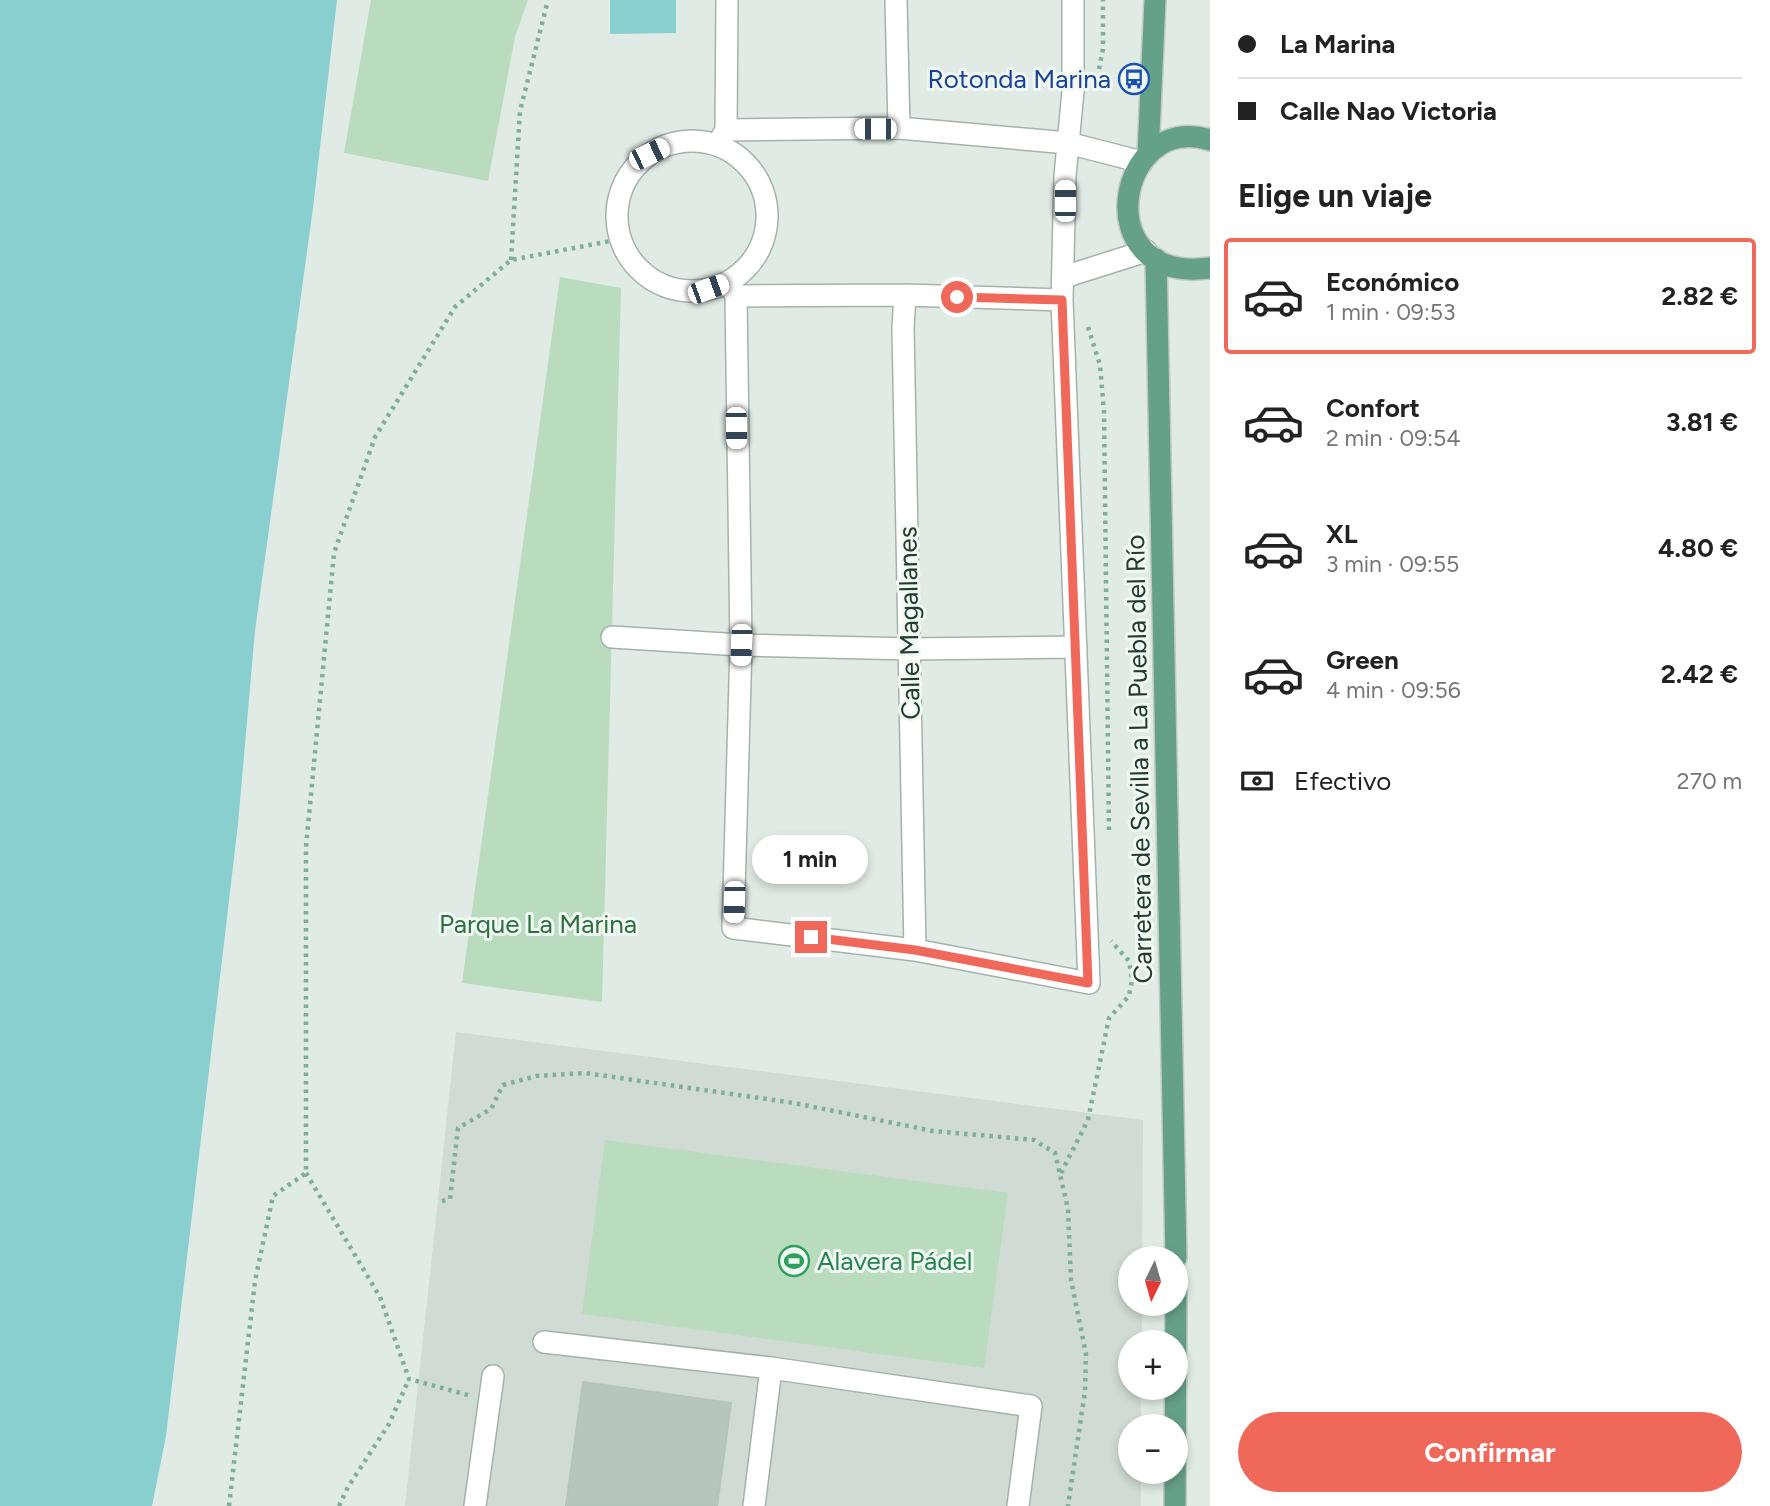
<!DOCTYPE html>
<html lang="es">
<head>
<meta charset="utf-8">
<style>
	body { margin:0; font-family:Figtree,sans-serif; background:#f2f2f2; color:#222; height:100vh; display:flex; flex-direction:column; font-size:26px; white-space:nowrap }
	* { box-sizing:border-box; margin:0 }
	p { font-size:23px; color:#767676 }
	.icon { flex:none; width:38px; height:38px; fill:none; stroke:currentColor; stroke-width:2; stroke-linecap:round; stroke-linejoin:round }
	.map { position:relative; flex:1; overflow:hidden }
	.details { display:flex; flex-direction:column; background:#fff; width:560px }
	.details>* { flex:none }
	.hud { display:grid; align-content:center; height:154px; padding:0 28px; background:#fff }
	.needle { width:46px; rotate:185deg }
	.fabs { position:absolute; left:1118px; top:1246px; display:grid; gap:14px }
	.fabs a { display:grid; place-items:center; width:70px; height:70px; border-radius:50%; background:#fff; box-shadow:0 4px 10px #0003; font-size:35px }
	.end { position:absolute; width:32px; height:32px; margin:-16px; border:9px solid #f0685a; background:#fff; box-shadow:0 0 0 4px #fff }
	.from { border-radius:50% }
	.bubble { position:absolute; height:49px; border-radius:24px; background:#fff; box-shadow:0 4px 10px #0003; font-size:23px; font-weight:700; line-height:49px; text-align:center }
	.car { position:absolute; width:21px; height:42px; margin:-21px -10px; border-radius:9px; box-shadow:0 0 5px 2px #0007; background:linear-gradient(#fff 24%,#345 0 40%,#fff 0 76%,#345 0 86%,#fff 0) }
	.hud b { display:flex; align-items:center; gap:24px; height:66px; font-size:26px }
	.hud b+b { border-top:2px solid #e0e0e0 }
	.hud i { width:18px; height:18px; background:#222 }
	ul { padding:0; list-style:none }
	li { display:flex; align-items:center; gap:21px; height:116px; margin:0 14px 10px; padding:0 14px; border:4px solid transparent; border-radius:7px }
	li div { flex:1 }
	li b { display:block; font-size:26px }
	li em { font-style:normal; font-weight:700 }
	li.current { border-color:#f0685a }
	li>.icon { width:63px; height:63px; stroke-width:1.5 }
	h2 { padding:0 28px; font-size:32px; line-height:84px }
	.pay { display:flex; align-items:center; gap:18px; height:77px; padding:0 28px; font-size:26px }
	.pay p { margin-inline-start:auto }
	.action { display:flex; gap:14px; margin-top:auto; padding:14px 28px }
	.action a { flex:1; height:80px; border-radius:42px; background:#f0685a; color:#fff; font-size:28px; font-weight:700; line-height:80px; text-align:center }
	main { display:flex; flex:1; min-height:0 }
	.map>svg:first-child { display:block }
	.built { fill:#cfdbd3 }
	.green { fill:#b9dcbe }
	.water { fill:#89cfcf }
	.building { fill:#b6c6bd; stroke:#b3c4bb; stroke-width:2 }
	.lines { fill:none; stroke-linecap:round; stroke-linejoin:round }
	.minor-casing { stroke:#a3b3ab; stroke-width:24 }
	.major-casing { stroke:#c1c8c5; stroke-width:24 }
	.path { stroke:#81ae99; stroke-width:4.5; stroke-dasharray:3.5 5; stroke-linecap:butt }
	.minor { stroke:#fff; stroke-width:21 }
	.major { stroke:#65a088; stroke-width:21 }
	.route { stroke:#f0685a; stroke-width:9 }
	.labels { text-anchor:middle; dominant-baseline:central; stroke-width:6; stroke-linejoin:round; paint-order:stroke }
	.transit-label { font-size:26px; fill:#164399; stroke:#f1f8f3; text-anchor:end }
	.street-label { font-size:26px; fill:#213b30; stroke:#f1f8f3 }
	.park-label { font-size:26px; fill:#2c713d; stroke:#f1f8f3 }
	.leisure-label { font-size:26px; fill:#27864d; stroke:#f1f8f3; text-anchor:start }
</style>
</head>
<body>
<main>
<div class="map">
<svg width="1210" height="1506" viewBox="0 0 1210 1506">
	<rect width="100%" height="100%" fill="#e0ebe5"/>
	<path class="built" d="M 456,1032 L 1143,1120 L 1142,1258 L 1130,1258 L 1130,1304 L 1142,1304 L 1142,1342 L 1130,1342 L 1130,1388 L 1141,1388 L 1141,1426 L 1130,1426 L 1130,1472 L 1141,1472 L 1141,1506 L 405,1506 Z"/>
	<path class="green" d="M 371,0 L 528,0 L 515,37 L 488,181 L 344,153 Z
		M 560,277 L 621,288 L 602,1002 L 462,983 Z
		M 605,1140 L 1008,1193 L 984,1368 L 582,1314 Z"/>
	<path class="water" d="M 0,0 L 337,0 L 313,208 L 255,631 L 238,824 L 166,1436 L 152,1506 L 0,1506 Z
		M 610,0 L 676,0 L 676,33 L 610,34 Z"/>
	<path class="building" d="M 583,1382 L 731,1403 L 717,1506 L 566,1506 Z"/>
	<g class="lines">
		<g class="minor-casing">
			<path id="minor" d="M 896,0 L 899,128
				M 726,130 L 899,128 L 1068,143 L 1142,162
				M 720,140 L 726,130 L 727,0
				M617 216a75 75 0 1 1 150 0a75 75 0 1 1-150 0Z
				M 1064,277 L 1146,251
				M 729,282 L 736,296 L 741,645 L 733,928 L 915,950 L 1089,983 L 1062,300 L 1065,176 L 1073,91 L 1073,0
				M 905,295 L 903,328 L 915,950
				M 736,296 L 905,295 L 1062,300
				M 612,637 L 741,645 L 911,649 L 1076,647
				M 544,1342 L 771,1368 L 1031,1406 L 1018,1506
				M 475,1506 L 493,1376
				M 754,1506 L 771,1368"/>
		</g>
		<g class="major-casing">
			<path id="major" d="M 1210,140 C 1116,110 1086,285 1210,268
				M 1148,155 L 1155,0
				M 1156,259 L 1176,1258
				M 1175,1506 L 1176,1292"/>
		</g>
		<path class="path" d="M 1099,69 L 1103,49 L 1103,0
			M 511,260 L 520,111 L 548,0
			M 1088,327 L 1100,365 L 1104,411 L 1109,831
			M 306,1173 L 380,1297 L 409,1379 L 468,1395
			M 1061,1173 L 1088,1120 L 1109,1018 L 1129,996 L 1132,980 L 1129,961 L 1111,941
			M 442,1201 L 450,1199 L 458,1128 L 491,1109 L 503,1085 L 536,1076 L 585,1073 L 794,1103 L 933,1131 L 1034,1140 L 1055,1153 L 1068,1209 L 1071,1280 L 1086,1354 L 1085,1391 L 1068,1506
			M 229,1506 L 255,1281 L 273,1196 L 306,1173 L 306,847 L 334,553 L 375,437 L 455,307 L 511,260 L 621,239
			M 339,1506 L 348,1487 L 389,1424 L 409,1379"/>
		<use href="#minor" class="minor"/>
		<use href="#major" class="major"/>
	</g>
	<g class="lines">
		<path class="route" d="M 811,937 L 915,950 L 1088,983 L 1062,300 L 957,297"/>
	</g>
	<defs>
		<g id="bus-ring" transform="scale(1.575)"><circle r="9.5" fill="#f1f8f3" stroke="#1a4fb4" stroke-width="1.5"/><path d="M-5-6H5V4H4V6H2V4H-2V6H-4V4H-5ZM-3.5-4V0h7V-4ZM-3.5 1.2v1.5H-2V1.2ZM2 1.2v1.5H3.5V1.2Z" fill="#1a4fb4"/></g>
		<g id="stadium-ring" transform="scale(1.575)"><circle r="9.5" fill="#f1f8f3" stroke="#2e9e5b" stroke-width="1.5"/><path d="M0-5a6.5 5 0 1 0 0 10a6.5 5 0 1 0 0-10ZM-3.5-1.8h7v3.6h-7Z" fill="#2e9e5b"/></g>
	</defs>
	<g fill-rule="evenodd">
		<use href="#bus-ring" x="1134" y="79"/>
		<use href="#stadium-ring" x="794" y="1261"/>
	</g>
	<g class="labels">
		<g class="transit-label">
			<text x="1111" y="79">Rotonda Marina</text>
		</g>
		<g class="street-label">
			<text transform="translate(909 623) rotate(-91)">Calle Magallanes</text>
			<text transform="translate(1139 759) rotate(-91)">Carretera de Sevilla a La Puebla del Río</text>
		</g>
		<g class="park-label">
			<text x="538" y="924">Parque La Marina</text>
		</g>
		<g class="leisure-label">
			<text x="817" y="1261">Alavera Pádel</text>
		</g>
	</g>
</svg>
<div class="fabs">
<a><svg class="needle" viewBox="-14 -14 28 28"><path d="M0-13l5 13h-10z" fill="#e53935"/><path d="M0 13l5-13h-10z" fill="#767676"/></svg></a>
<a>+</a>
<a>−</a>
</div>
<i class="end from" style="left:957px;top:297px"></i>
<i class="end" style="left:811px;top:937px"></i>
<div class="bubble" style="left:752px;top:835px;width:116px">1 min</div>
<i class="car" style="left:875px;top:129px;rotate:270deg"></i>
<i class="car" style="left:649px;top:154px;rotate:64deg"></i>
<i class="car" style="left:1065px;top:201px;rotate:0deg"></i>
<i class="car" style="left:708px;top:289px;rotate:70deg"></i>
<i class="car" style="left:736px;top:428px;rotate:179deg"></i>
<i class="car" style="left:741px;top:645px;rotate:182deg"></i>
<i class="car" style="left:734px;top:902px;rotate:182deg"></i>
</div>
<section class="details">
<div class="hud">
<b><i class="from"></i>La Marina</b>
<b><i></i>Calle Nao Victoria</b>
</div>
<h2>Elige un viaje</h2>
<ul>
<li class="current"><svg class="icon" aria-label="car" viewBox="0 0 24 24"><path d="M5 17H2v-5l4-1 3-4h7l3 4 3 1v5h-3M9 17h6M6 11h13"/><circle cx="7" cy="17" r="2"/><circle cx="17" cy="17" r="2"/></svg><div><b>Económico</b><p>1 min · 09:53</p></div><em>2.82 €</em></li>
<li><svg class="icon" aria-label="car" viewBox="0 0 24 24"><path d="M5 17H2v-5l4-1 3-4h7l3 4 3 1v5h-3M9 17h6M6 11h13"/><circle cx="7" cy="17" r="2"/><circle cx="17" cy="17" r="2"/></svg><div><b>Confort</b><p>2 min · 09:54</p></div><em>3.81 €</em></li>
<li><svg class="icon" aria-label="car" viewBox="0 0 24 24"><path d="M5 17H2v-5l4-1 3-4h7l3 4 3 1v5h-3M9 17h6M6 11h13"/><circle cx="7" cy="17" r="2"/><circle cx="17" cy="17" r="2"/></svg><div><b>XL</b><p>3 min · 09:55</p></div><em>4.80 €</em></li>
<li><svg class="icon" aria-label="car" viewBox="0 0 24 24"><path d="M5 17H2v-5l4-1 3-4h7l3 4 3 1v5h-3M9 17h6M6 11h13"/><circle cx="7" cy="17" r="2"/><circle cx="17" cy="17" r="2"/></svg><div><b>Green</b><p>4 min · 09:56</p></div><em>2.42 €</em></li>
</ul>
<div class="pay"><svg class="icon" aria-label="cash" viewBox="0 0 24 24"><path d="M3 7h18v10H3z"/><circle cx="12" cy="12" r="2"/></svg>Efectivo<p>270 m</p></div>
<div class="action"><a>Confirmar</a></div>
</section>
</main>
</body>
</html>
